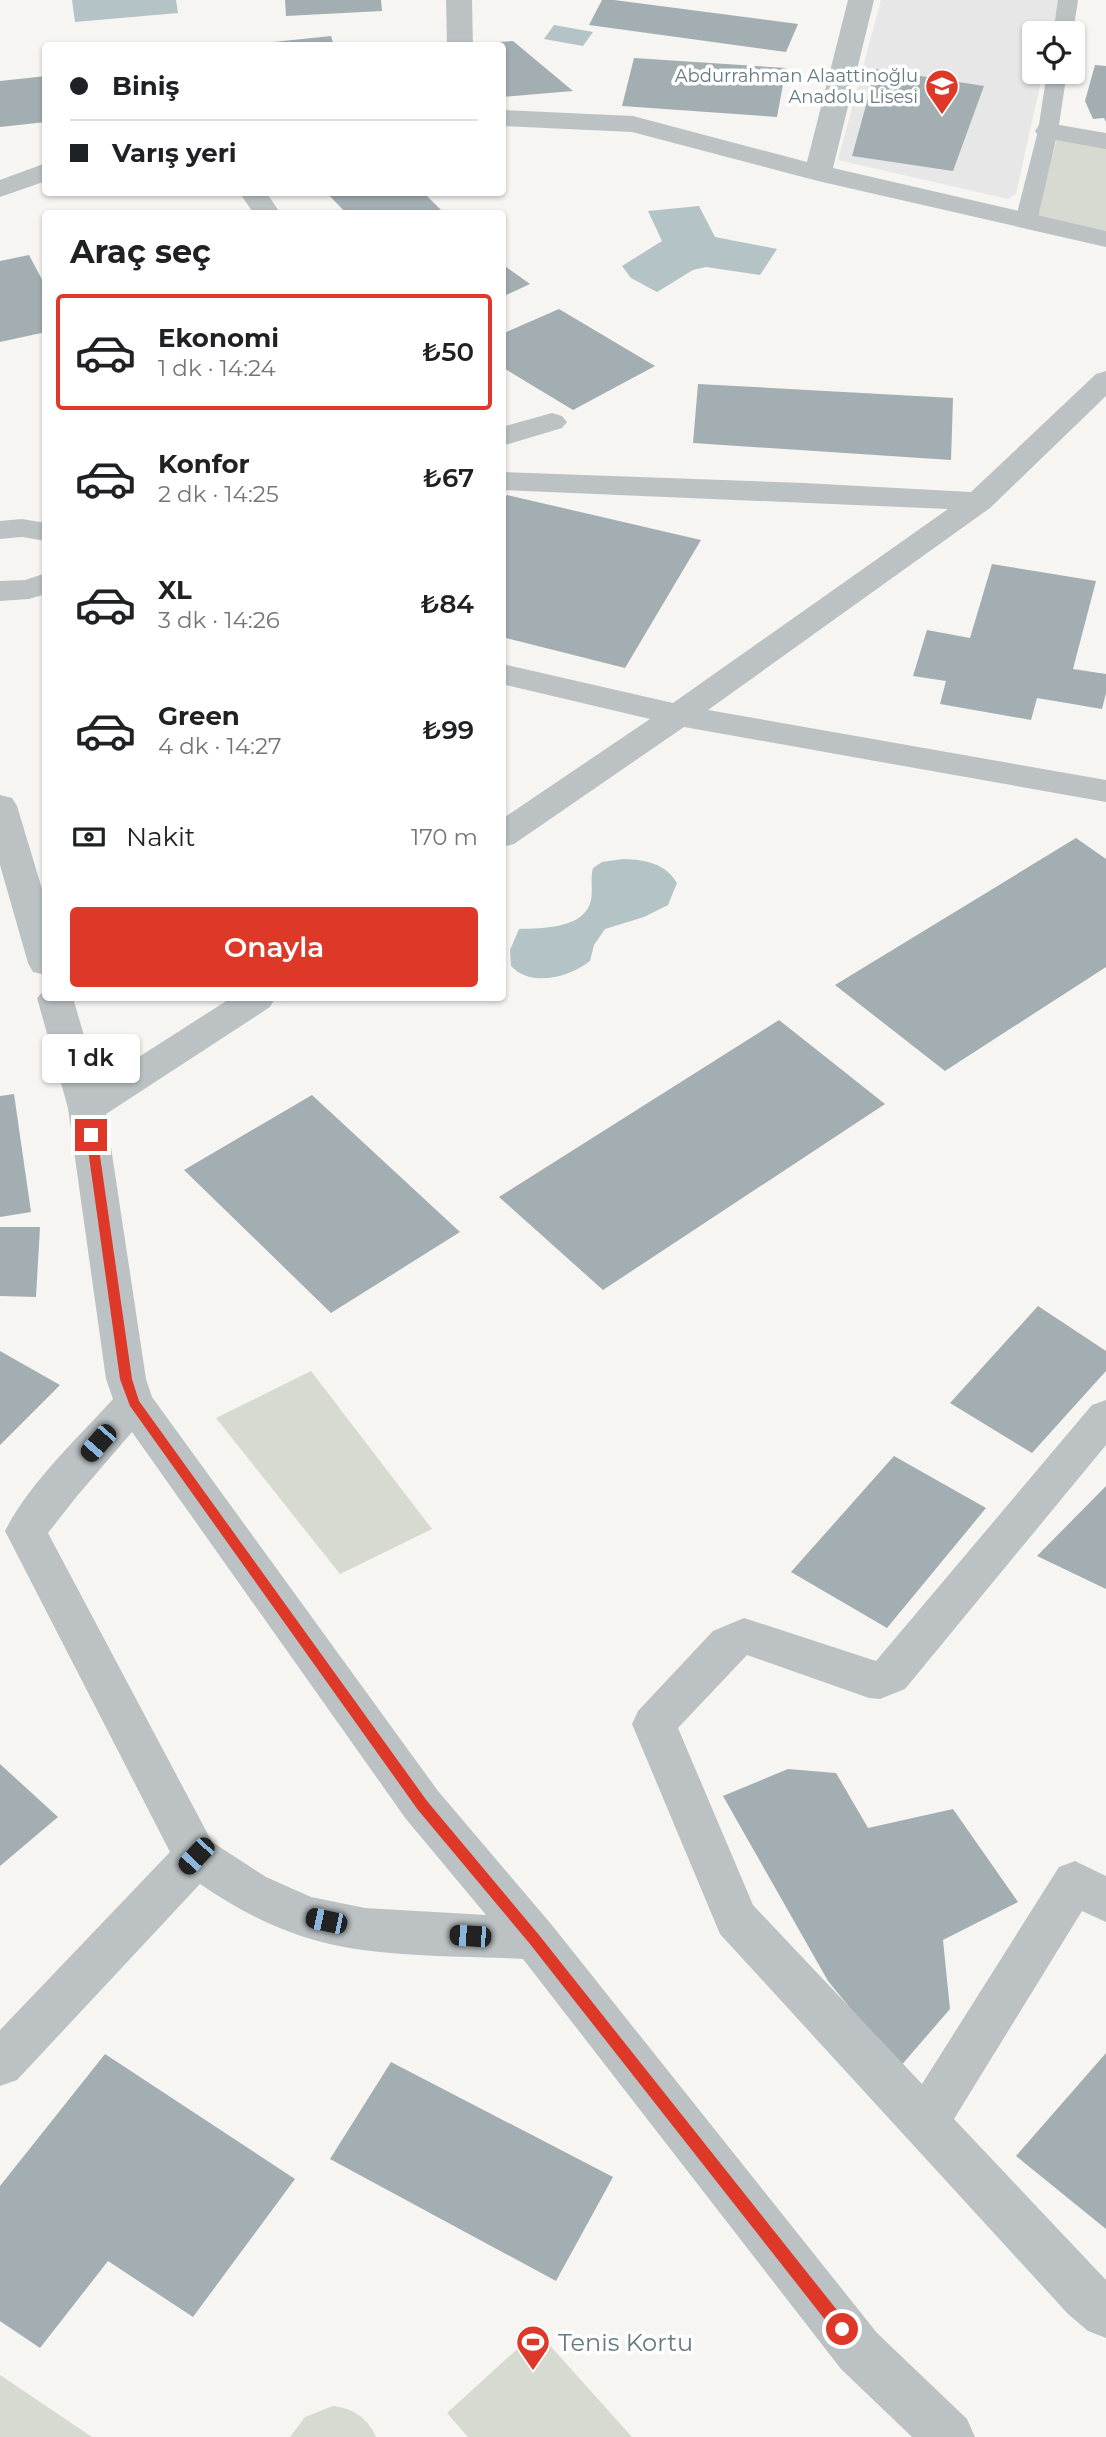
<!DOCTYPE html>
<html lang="tr">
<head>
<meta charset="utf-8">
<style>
	body { margin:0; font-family:Montserrat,sans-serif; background:#f6f6f6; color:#202124; height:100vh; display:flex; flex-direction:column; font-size:26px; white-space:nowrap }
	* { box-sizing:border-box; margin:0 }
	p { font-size:23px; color:#757577 }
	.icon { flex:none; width:38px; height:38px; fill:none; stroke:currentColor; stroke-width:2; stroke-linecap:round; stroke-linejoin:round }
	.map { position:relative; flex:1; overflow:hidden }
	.sheet { position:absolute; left:42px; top:210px; width:464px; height:791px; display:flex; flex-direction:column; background:#fff; border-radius:7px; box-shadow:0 2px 5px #0004 }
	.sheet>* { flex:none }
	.hud { position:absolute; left:42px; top:42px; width:464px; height:154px; border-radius:7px; box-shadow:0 2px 5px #0004; display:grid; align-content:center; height:154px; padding:0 28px; background:#fff }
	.buttons { position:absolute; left:1022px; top:21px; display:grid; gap:14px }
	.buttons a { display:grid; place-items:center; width:63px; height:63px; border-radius:7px; background:#fff; box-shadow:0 2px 5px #0004; font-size:35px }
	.end { position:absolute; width:32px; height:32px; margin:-16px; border:9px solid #de3829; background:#fff; box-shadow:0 0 0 4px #fff }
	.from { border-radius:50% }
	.bubble { position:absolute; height:49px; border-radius:7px; background:#fff; box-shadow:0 2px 5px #0004; font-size:23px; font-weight:600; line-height:49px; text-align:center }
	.car { position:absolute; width:21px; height:42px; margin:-21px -10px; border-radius:9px; box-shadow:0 0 5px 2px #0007; background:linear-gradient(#222 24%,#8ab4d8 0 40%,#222 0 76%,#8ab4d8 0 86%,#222 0) }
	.hud b { display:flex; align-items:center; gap:24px; height:66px; font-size:26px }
	.hud b+b { border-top:2px solid #e0e0e0 }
	.hud i { width:18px; height:18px; background:#202124 }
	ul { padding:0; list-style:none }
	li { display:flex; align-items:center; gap:21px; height:116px; margin:0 14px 10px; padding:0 14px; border:4px solid transparent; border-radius:7px }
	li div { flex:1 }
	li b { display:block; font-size:26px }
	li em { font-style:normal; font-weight:600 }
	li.current { border-color:#de3829 }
	li>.icon { width:63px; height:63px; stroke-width:1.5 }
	h2 { padding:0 28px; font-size:32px; line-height:84px }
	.pay { display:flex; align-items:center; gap:18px; height:77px; padding:0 28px; font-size:26px }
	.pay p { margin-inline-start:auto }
	.primary-button { display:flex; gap:14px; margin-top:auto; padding:14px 28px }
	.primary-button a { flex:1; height:80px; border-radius:7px; background:#de3829; color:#fff; font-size:28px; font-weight:600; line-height:80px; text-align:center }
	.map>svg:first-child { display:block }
	.built { fill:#e6e7e6 }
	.green { fill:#d6dad1 }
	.water { fill:#b4c3c5 }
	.building { fill:#a3aeb2 }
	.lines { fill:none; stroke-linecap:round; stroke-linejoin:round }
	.service { fill:#bcc2c4; fill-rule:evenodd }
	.minor { fill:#bcc2c4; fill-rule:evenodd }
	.route { fill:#de3829 }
	.labels { text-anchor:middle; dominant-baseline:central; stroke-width:7; stroke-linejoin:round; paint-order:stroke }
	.far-poi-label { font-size:18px; fill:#657a82; stroke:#fff; text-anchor:end }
	.near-poi-label { font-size:24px; fill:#657a82; stroke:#fff; text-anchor:start }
</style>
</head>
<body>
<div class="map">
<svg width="1106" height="2437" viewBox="0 0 1106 2437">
	<rect width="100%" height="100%" fill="#f6f5f2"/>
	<path class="built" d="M 881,0 L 1059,0 L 1052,33 L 1034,33 L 1034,72 L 1043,72 L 1016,194 L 1008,199 L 838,160 Z"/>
	<path class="green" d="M 1057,138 L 1106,147 L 1106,233 L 1036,218 Z
		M 311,1371 L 432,1529 L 340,1574 L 216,1418 Z
		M 537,2331 L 632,2437 L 468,2437 L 447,2413 Z
		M 0,2375 L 92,2437 L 0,2437 Z
		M 333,2406 C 354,2409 367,2417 376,2437 L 290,2437 L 305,2417 Z"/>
	<path class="water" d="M 72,0 L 176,0 L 178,13 L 75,22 Z
		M 554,25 L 593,32 L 583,46 L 544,39 Z
		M 699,206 L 715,237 L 777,249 L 760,275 L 706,267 L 693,270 L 657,292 L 631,278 L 622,266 L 662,241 L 648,211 Z
		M 623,859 C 646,860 665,863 677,883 L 668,905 L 644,917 L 605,929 L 594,945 L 590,961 C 570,977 531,988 511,966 L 510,950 L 519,929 C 542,928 585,929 591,900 C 593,890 590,878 593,868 L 602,862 Z"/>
	<path class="building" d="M 285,0 L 381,0 L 382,11 L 286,16 Z
		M 602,0 L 614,0 L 798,24 L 786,52 L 589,25 Z
		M 331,36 L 334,46 L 253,46 L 253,44 Z
		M 513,41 L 573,91 L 502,97 L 502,46 L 486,46 L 485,43 Z
		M 634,58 L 786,68 L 777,117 L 622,106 Z
		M 1095,65 L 1106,66 L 1106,122 L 1104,118 L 1093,119 L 1085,101 Z
		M 876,69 L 984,86 L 953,171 L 852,156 Z
		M 46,76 L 46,122 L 0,127 L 0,81 Z
		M 326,192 L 423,192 L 445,214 L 347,214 Z
		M 29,255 L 46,287 L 46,332 L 0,342 L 0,261 Z
		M 502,264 L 530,284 L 502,297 Z
		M 559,309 L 655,366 L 573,410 L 502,367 L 502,334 Z
		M 698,384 L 953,398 L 951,460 L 693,443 Z
		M 507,495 L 701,540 L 625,668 L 502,637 L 502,502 Z
		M 992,564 L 1096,581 L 1073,669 L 1106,674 L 1106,693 L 1102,709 L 1037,698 L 1031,720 L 940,704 L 946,681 L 913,676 L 927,630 L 970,638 Z
		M 1076,838 L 1106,859 L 1106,967 L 945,1071 L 835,985 Z
		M 779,1020 L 885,1104 L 603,1290 L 499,1197 Z
		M 14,1094 L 31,1212 L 0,1217 L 0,1096 Z
		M 312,1095 L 460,1232 L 331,1313 L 184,1170 Z
		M 0,1227 L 40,1227 L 36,1297 L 0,1296 Z
		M 1038,1306 L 1106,1351 L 1106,1371 L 1032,1453 L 950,1403 Z
		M 0,1351 L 60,1385 L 0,1445 Z
		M 894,1456 L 986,1508 L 887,1628 L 791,1572 Z
		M 1106,1486 L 1106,1589 L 1037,1556 Z
		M 0,1764 L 58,1817 L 0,1866 Z
		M 788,1769 L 836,1773 L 868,1828 L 953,1809 L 1018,1902 L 943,1940 L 950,2009 L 899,2068 L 828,1981 L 723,1796 Z
		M 1106,2053 L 1106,2229 L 1016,2156 Z
		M 105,2054 L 295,2179 L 193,2317 L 108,2261 L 40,2348 L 0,2321 L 0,2186 Z
		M 391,2062 L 613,2177 L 556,2281 L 330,2159 Z"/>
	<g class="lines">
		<path class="service" d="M 1058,0 L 1078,0 L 1073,33 L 1053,33 Z
			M 1047,72 L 1067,72 L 1058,131 L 1037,221 L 1033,225 L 1019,225 L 1015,221 L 1038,131 Z"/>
		<path class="minor" d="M 446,0 L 472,0 L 473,46 L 447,46 Z
			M 848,0 L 874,0 L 833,168 L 1106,231 L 1106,247 L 818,181 L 632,132 L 502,126 L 502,110 L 633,116 L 807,162 Z
			M 1048,123 L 1106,133 L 1106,149 L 1039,137 L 1035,131 L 1039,125 Z
			M 46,163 L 46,181 L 0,197 L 0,180 Z
			M 239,192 L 266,192 L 281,214 L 254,214 Z
			M 1106,371 L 1106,396 L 990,508 L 708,710 L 1106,780 L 1106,802 L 684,727 L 514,844 L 502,847 L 502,819 L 650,719 L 502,684 L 502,664 L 673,703 L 948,509 L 502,490 L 502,472 L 804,483 L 971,492 L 1096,374 Z
			M 552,413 L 562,416 L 567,422 L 562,428 L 502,446 L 502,427 Z
			M 22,519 L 46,523 L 46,541 L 22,537 L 0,539 L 0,521 Z
			M 46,573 L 46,594 L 29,599 L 0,601 L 0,581 L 25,580 Z
			M 0,795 L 12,798 L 17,806 L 46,902 L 46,975 L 33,972 L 28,963 L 0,865 Z
			M 46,988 L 46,998 L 73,998 L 98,1083 L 231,998 L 275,998 L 270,1007 L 106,1114 L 146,1379 L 152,1397 L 438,1791 L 551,1924 L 877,2333 L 967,2419 L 975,2437 L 912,2437 L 841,2369 L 523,1959 C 451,1955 373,1959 304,1937 C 267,1925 232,1906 200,1884 L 17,2080 L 0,2086 L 0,2030 L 170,1852 L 5,1531 C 30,1482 76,1440 113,1399 L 106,1379 L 68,1108 L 37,998 ZM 132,1432 L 406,1819 L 486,1915 L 365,1908 L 311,1897 L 266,1877 L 212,1842 L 48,1533 L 77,1496 Z
			M 1106,1400 L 1106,1445 L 905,1689 L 880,1699 L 869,1698 L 747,1655 L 678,1728 L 753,1905 L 922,2084 L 1059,1867 L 1075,1861 L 1106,1876 L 1106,1922 L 1082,1911 L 954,2119 L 1106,2280 L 1106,2338 L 1088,2331 L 1068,2314 L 720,1934 L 632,1724 L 638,1711 L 713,1631 L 744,1618 L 876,1661 L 1092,1405 Z"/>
	</g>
	<path class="route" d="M 91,1131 L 97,1135 L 132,1379 L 139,1401 L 427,1801 L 539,1935 L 848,2324 L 850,2329 L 848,2335 L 842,2337 L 837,2335 L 530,1944 L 418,1810 L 130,1406 L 120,1379 L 86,1135 Z"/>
	<defs>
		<g id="school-pin" transform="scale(1.75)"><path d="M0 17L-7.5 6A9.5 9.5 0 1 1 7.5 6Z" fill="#de3829" stroke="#fff"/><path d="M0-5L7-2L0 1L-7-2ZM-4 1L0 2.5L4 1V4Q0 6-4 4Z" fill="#fff"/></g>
		<g id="stadium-pin" transform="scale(1.75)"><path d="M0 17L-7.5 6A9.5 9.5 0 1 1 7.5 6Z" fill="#de3829" stroke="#fff"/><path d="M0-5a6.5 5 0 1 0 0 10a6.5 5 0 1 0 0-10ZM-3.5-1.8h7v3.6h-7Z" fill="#fff"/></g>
	</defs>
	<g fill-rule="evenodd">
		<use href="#school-pin" x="942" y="86"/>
		<use href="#stadium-pin" x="533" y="2342"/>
	</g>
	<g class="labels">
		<g class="far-poi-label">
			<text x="918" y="76">Abdurrahman Alaattinoğlu<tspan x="918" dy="21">Anadolu Lisesi</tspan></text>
		</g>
		<g class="near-poi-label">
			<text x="558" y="2342">Tenis Kortu</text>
		</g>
	</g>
</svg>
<div class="buttons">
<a><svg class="icon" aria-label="locate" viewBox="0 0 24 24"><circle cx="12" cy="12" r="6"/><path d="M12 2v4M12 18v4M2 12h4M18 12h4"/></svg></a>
</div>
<i class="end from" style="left:842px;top:2329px"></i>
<i class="end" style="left:91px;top:1135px"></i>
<div class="bubble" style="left:42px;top:1034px;width:98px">1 dk</div>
<i class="car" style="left:98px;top:1443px;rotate:221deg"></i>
<i class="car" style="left:196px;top:1856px;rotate:223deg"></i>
<i class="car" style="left:326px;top:1921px;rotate:282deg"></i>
<i class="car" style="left:470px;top:1936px;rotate:274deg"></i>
<div class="hud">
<b><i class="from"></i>Biniş</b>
<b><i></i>Varış yeri</b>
</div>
<section class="sheet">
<h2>Araç seç</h2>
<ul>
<li class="current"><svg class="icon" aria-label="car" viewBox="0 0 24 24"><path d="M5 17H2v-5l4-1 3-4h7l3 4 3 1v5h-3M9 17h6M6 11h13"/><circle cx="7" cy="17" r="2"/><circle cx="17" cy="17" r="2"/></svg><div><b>Ekonomi</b><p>1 dk · 14:24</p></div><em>₺50</em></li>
<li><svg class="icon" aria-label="car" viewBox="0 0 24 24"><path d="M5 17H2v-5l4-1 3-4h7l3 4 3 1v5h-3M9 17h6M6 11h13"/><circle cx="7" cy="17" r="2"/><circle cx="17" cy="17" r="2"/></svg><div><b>Konfor</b><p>2 dk · 14:25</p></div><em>₺67</em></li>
<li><svg class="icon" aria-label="car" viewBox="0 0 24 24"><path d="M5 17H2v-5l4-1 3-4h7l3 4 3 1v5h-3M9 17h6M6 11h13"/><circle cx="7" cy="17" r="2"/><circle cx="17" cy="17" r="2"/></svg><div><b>XL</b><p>3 dk · 14:26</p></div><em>₺84</em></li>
<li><svg class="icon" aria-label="car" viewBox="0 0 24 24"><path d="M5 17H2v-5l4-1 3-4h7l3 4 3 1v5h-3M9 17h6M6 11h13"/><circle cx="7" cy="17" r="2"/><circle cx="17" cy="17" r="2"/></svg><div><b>Green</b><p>4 dk · 14:27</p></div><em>₺99</em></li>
</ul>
<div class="pay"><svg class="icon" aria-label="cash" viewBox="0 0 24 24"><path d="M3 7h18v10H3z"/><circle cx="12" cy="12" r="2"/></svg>Nakit<p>170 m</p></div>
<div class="primary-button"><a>Onayla</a></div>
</section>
</div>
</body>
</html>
